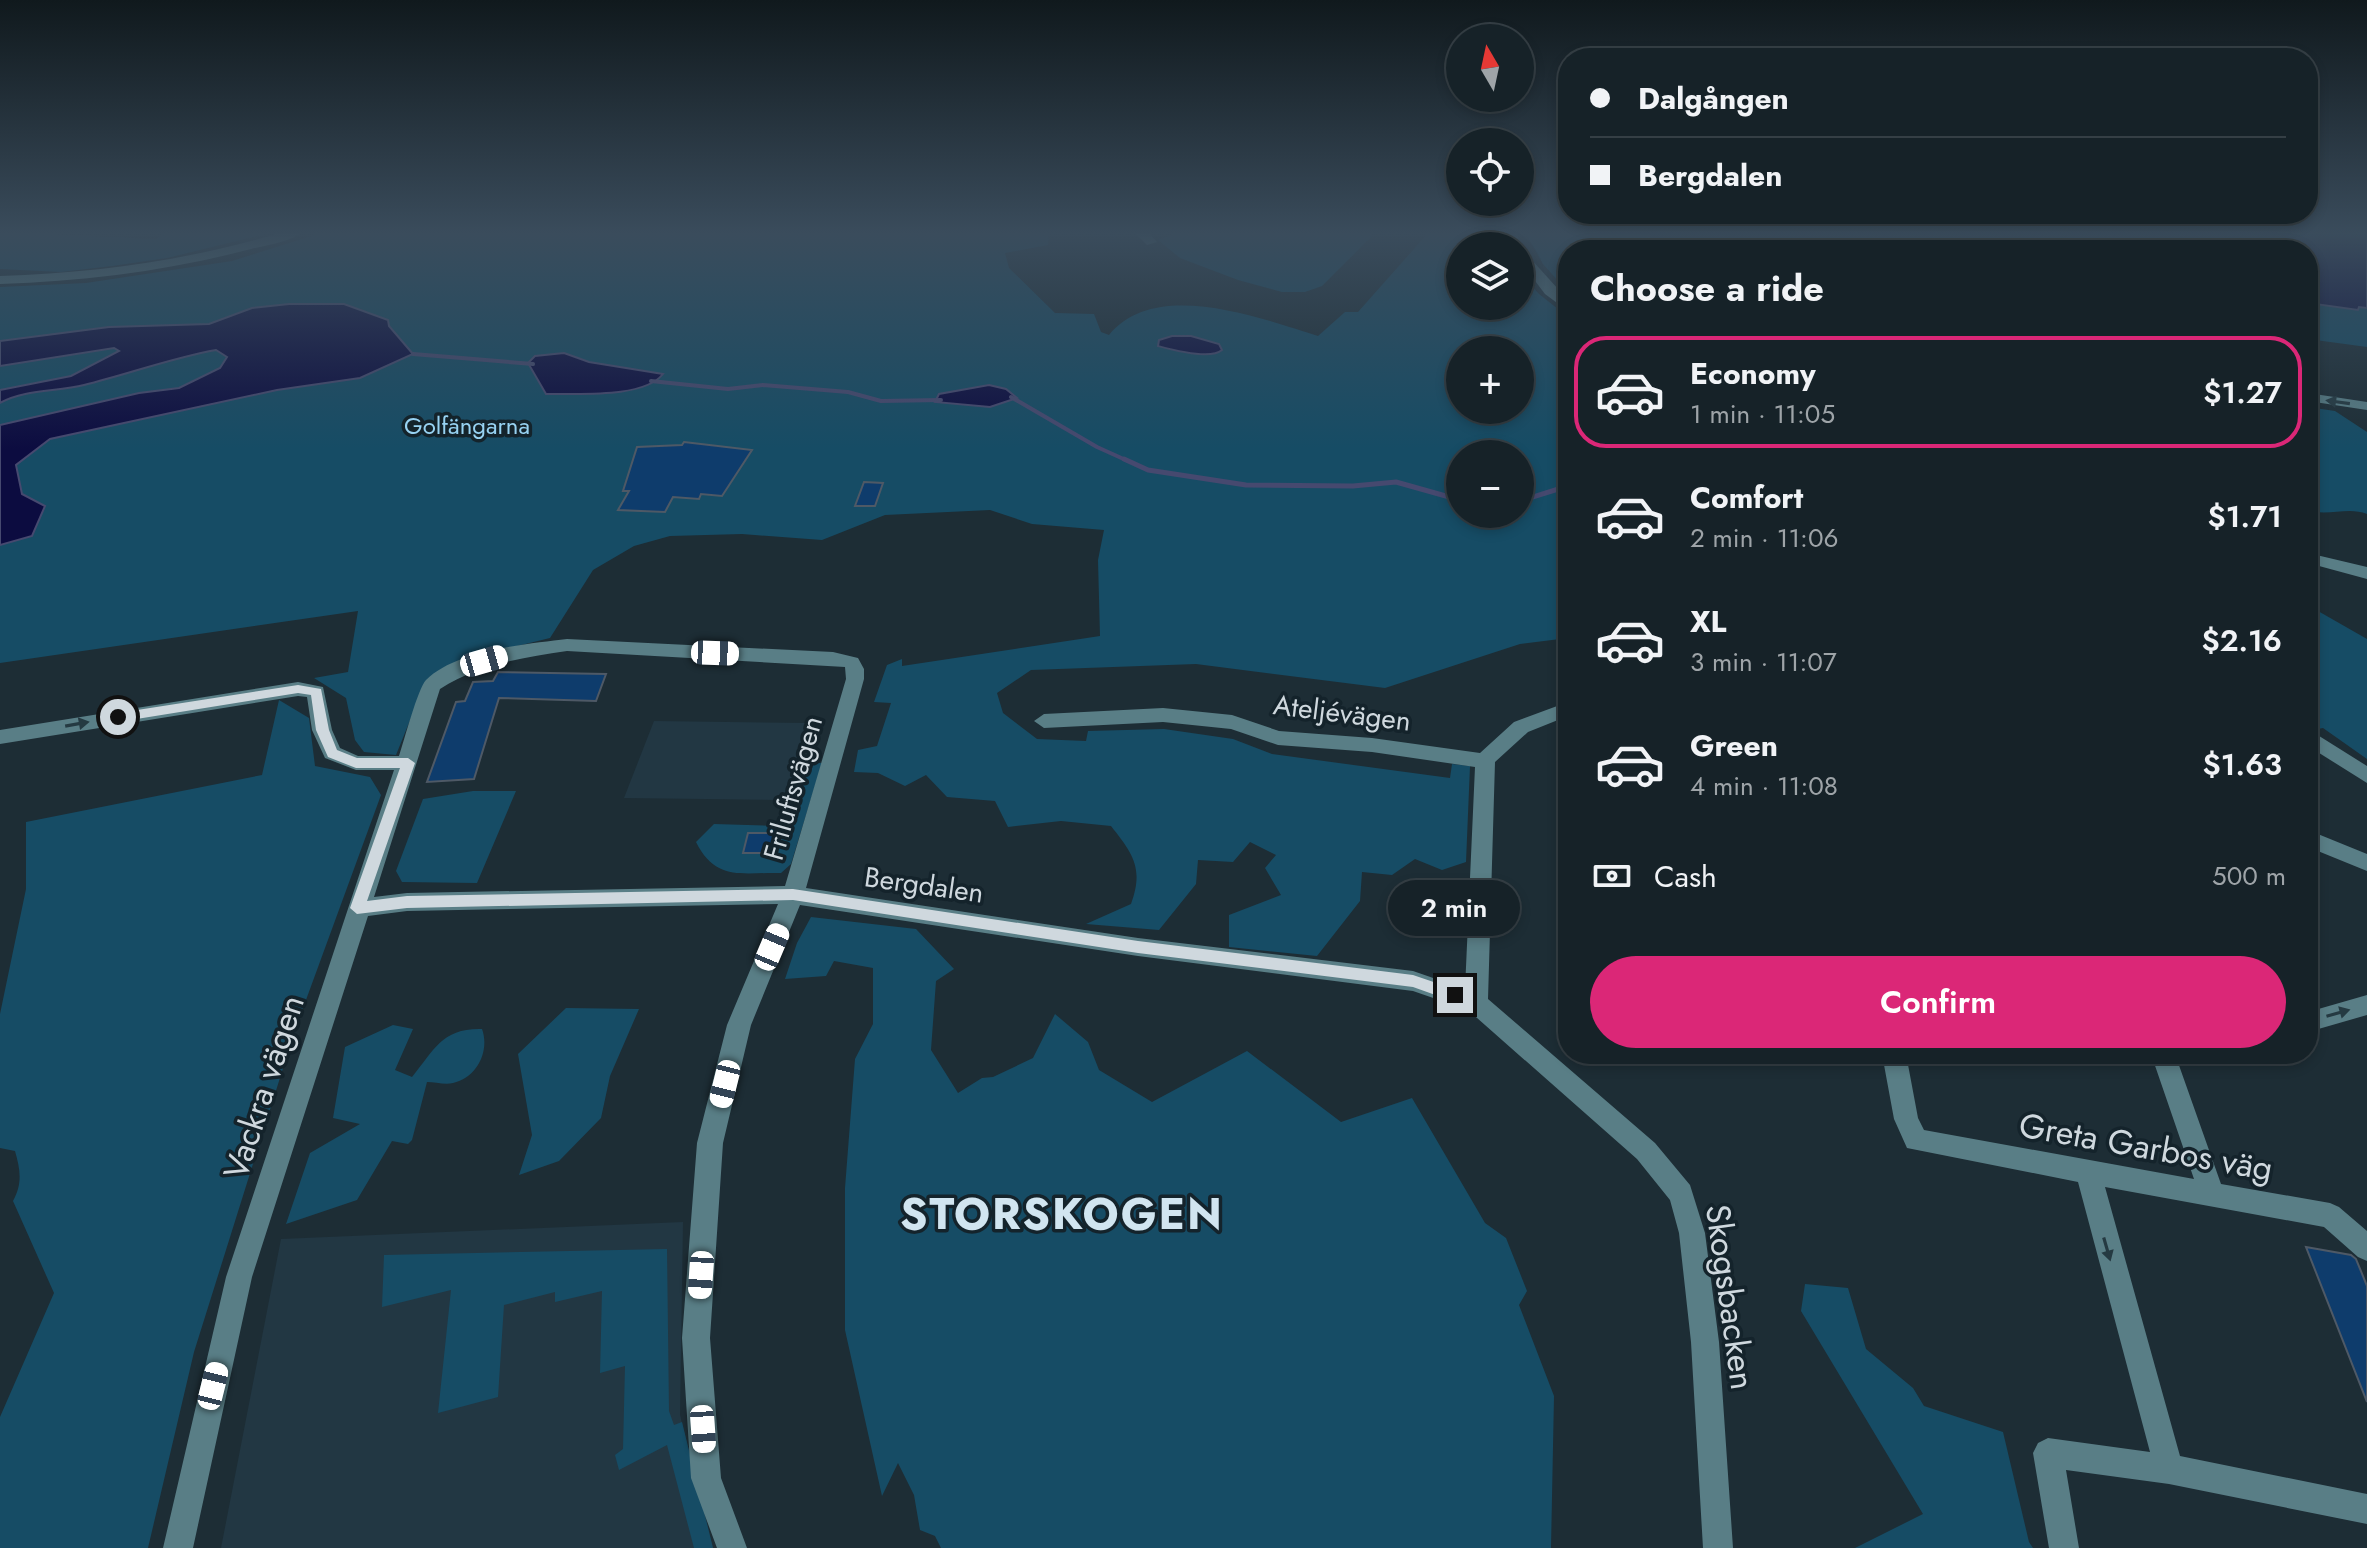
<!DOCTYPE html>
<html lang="en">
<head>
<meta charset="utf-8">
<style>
	body { margin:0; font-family:Jost,sans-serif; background:#1f2a30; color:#f1f3f6; height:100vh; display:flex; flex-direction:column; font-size:30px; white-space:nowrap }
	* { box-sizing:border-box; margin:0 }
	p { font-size:26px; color:#9ea4a8 }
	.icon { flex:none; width:44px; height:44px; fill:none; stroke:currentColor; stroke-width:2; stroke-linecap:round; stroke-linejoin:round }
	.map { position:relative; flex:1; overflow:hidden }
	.sheet { position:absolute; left:1558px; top:240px; width:760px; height:824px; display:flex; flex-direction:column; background:#162228; border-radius:32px; box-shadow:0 4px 12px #0003,0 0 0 2px #353f45 }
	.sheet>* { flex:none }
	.banner { position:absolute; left:1558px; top:48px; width:760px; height:176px; border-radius:32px; box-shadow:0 4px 12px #0003,0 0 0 2px #353f45; display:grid; align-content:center; height:176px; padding:0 32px; background:#162228 }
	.needle { width:52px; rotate:351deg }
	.buttons { position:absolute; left:1446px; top:24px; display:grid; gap:16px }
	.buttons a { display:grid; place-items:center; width:88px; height:88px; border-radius:50%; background:#162228; box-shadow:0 4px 12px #0003,0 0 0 2px #353f45; font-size:40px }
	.end { position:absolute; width:36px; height:36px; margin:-18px; border:10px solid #cfd8de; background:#111; box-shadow:0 0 0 4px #111 }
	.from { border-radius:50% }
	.bubble { position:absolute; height:56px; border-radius:28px; background:#162228; box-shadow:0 4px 12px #0003,0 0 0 2px #353f45; font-size:26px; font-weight:600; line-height:56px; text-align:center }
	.car { position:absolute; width:24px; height:48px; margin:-24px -12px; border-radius:10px; box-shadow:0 0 6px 2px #0007; background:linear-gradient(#fff 24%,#345 0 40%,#fff 0 76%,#345 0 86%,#fff 0) }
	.banner b { display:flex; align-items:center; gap:28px; height:76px; font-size:30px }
	.banner b+b { border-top:2px solid #353f45 }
	.banner i { width:20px; height:20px; background:#f1f3f6 }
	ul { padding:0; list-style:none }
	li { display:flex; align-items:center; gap:24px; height:112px; margin:0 16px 12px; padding:0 16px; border:4px solid transparent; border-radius:32px }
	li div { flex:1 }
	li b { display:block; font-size:30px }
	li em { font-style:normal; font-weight:600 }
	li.selected { border-color:#db2777 }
	li>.icon { width:72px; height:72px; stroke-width:1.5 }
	h2 { padding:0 32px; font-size:36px; line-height:96px }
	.pay { display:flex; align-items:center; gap:20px; height:88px; padding:0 32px; font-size:30px }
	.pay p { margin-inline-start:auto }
	.primary-button { display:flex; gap:16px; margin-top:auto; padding:16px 32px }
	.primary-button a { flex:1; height:92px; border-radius:48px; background:#db2777; color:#fff; font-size:32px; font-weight:600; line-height:92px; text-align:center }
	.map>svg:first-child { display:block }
	.built { fill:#223743 }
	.green { fill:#164c65; fill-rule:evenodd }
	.water { fill:#0c0c40; stroke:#46496f; stroke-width:2 }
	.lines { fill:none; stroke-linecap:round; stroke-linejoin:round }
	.stream-far1 { stroke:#46496f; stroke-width:4 }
	.stream { stroke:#46496f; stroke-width:5 }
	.building { fill:#0e3c6c; stroke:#4e5966; stroke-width:2 }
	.minor { fill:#597e86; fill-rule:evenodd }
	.oneway { fill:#253a42 }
	.route { fill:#cfd8de }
	.labels { text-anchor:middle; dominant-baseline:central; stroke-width:7; stroke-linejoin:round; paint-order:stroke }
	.far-park-label { font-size:24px; fill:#97d2f2; stroke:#14232b }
	.street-label { font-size:28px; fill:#cfd8de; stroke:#14232b }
	.near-street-label { font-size:34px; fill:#cfd8de; stroke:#14232b }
	.near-district-label { font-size:44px; font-weight:bold; letter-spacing:2px; fill:#d1e5f0; stroke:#14232b }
</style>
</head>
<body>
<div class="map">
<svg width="2367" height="1548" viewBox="0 0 2367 1548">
	<rect width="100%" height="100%" fill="#1d2d35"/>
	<path class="built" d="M 654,721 L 808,723 L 786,800 L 624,798 Z
		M 683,1222 L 680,1415 L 713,1548 L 221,1548 L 281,1239 Z"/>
	<path class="green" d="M 0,232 L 156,239 L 165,232 L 274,232 L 167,258 L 112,266 L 61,272 L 0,269 Z
		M 324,232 L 1049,232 L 1048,245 L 1005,253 L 1009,268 L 1055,313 L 1094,314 L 1101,332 L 1109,335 C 1155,278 1260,318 1318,336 L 1345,312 L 1358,312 L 1429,232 L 1499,232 L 1505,246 L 1460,246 L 1460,306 L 1520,306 L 1520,273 L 1539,294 L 1568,317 L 1568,638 L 1520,644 L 1385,688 L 1196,664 L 1031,670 L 997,693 L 1003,713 L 1037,739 L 1086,741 L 1088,731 L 1164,729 L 1233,739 L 1272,754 L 1450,778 L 1452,764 L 1470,766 L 1466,862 L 1442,870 L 1415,859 L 1392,875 L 1362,872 L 1360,901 L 1317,956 L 1229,947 L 1229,915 L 1281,895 L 1265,868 L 1276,855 L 1250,842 L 1233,862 L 1198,860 L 1196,884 L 1159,930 L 1086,924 L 1131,904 C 1144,868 1133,854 1111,826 L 1061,821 L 1008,827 L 995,801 L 947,797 L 926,775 L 905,786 L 878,773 L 854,772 L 858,750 L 877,746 L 891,703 L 874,702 L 887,665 L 902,659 L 902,666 L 1100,636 L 1098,560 L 1104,530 L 1032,524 L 990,510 L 885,515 L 822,540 L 742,534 L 670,536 L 634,546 L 593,570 L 550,638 L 469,658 L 419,698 L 396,755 L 364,752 L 355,740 L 346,698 L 314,678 L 348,672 L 358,611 L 0,663 L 0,287 L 86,283 L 232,261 ZM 1460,350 L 1520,350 L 1520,410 L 1460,410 ZM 1460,454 L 1520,454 L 1520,514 L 1460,514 Z
		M 1178,232 L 1370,232 L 1371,237 L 1322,286 L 1305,292 L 1282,292 L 1238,280 L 1180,258 L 1158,240 Z
		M 1525,232 L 2367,232 L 2367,347 L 2308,339 L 2308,250 L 1568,250 L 1568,292 L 1543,264 Z
		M 2308,407 L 2335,411 L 2367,432 L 2367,514 C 2348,506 2327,517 2308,510 Z
		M 2318,611 L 2367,639 L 2367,759 L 2323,728 L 2308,731 L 2308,612 Z
		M 279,700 L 309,718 L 315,766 L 370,777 L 381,795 L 295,1030 L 194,1352 L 148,1548 L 0,1548 L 0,1417 L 54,1293 L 13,1201 C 23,1183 20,1169 15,1151 L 0,1148 L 0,1014 L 26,889 L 26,822 L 262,775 Z
		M 804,762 L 822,763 L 791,864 L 781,873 C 742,872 716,882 696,842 L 714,824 L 779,826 L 794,801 Z
		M 473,791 L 516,791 L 477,883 L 402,882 L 396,871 L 423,799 Z
		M 811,917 L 916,929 L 954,969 L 936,981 L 931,1050 L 958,1093 L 982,1078 L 993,1077 L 1033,1058 L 1055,1014 L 1088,1042 L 1099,1070 L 1152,1102 L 1247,1051 L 1341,1122 L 1412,1098 L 1485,1223 L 1506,1238 L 1527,1291 L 1519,1305 L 1554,1396 L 1551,1548 L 941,1548 L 935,1536 L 920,1530 L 914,1495 L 898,1463 L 882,1496 L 845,1330 L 845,1188 L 855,1059 L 873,1024 L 873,968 L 834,961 L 826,976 L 785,979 L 797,943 Z
		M 566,1008 L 639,1009 L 610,1076 L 601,1118 L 559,1161 L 519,1175 L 532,1135 L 518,1054 Z
		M 393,1025 L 413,1029 L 395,1070 L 412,1077 C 435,1049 442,1028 482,1029 C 490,1051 477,1078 453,1083 C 445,1085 435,1082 427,1082 L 412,1140 L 408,1144 L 392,1141 L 357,1200 L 286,1224 L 310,1153 L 360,1124 L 333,1118 L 345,1047 Z
		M 667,1249 L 669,1411 L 674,1425 L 682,1422 L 713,1548 L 694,1548 L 667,1445 L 619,1470 L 615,1455 L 623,1449 L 625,1366 L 600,1373 L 602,1291 L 555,1302 L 555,1292 L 504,1305 L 498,1397 L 438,1413 L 451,1290 L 382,1307 L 384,1255 Z
		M 1805,1284 L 1848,1288 L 1866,1349 L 1913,1388 L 1924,1406 L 2003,1432 L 2029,1542 L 2033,1548 L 1855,1548 L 1923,1514 L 1801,1311 Z"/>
	<path class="water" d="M 1647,232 L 2367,232 L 2367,308 L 2359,307 L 2358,310 L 2308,303 L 2308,250 L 1591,250 L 1589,246 C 1606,238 1626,249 1645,246 L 1650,240 Z
		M 289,304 L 344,304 L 388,320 L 389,326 L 413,354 L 360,378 L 277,390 L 50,439 L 16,465 L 22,494 L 45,506 L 32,536 L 0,545 L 0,425 L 139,393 L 179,388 L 220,368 L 227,357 L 216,350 C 171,358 129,374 84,385 C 57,392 25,389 0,403 L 0,390 L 71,376 L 119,351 L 114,348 L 0,366 L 0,341 L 109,327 L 209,324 L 252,308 Z
		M 1172,336 L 1191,336 L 1219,344 L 1222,350 C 1210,360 1173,350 1158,346 L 1159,340 Z
		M 564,353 L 589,362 L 663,374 C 643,399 576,393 546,394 L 528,363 L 535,356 Z
		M 989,385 L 1006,389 L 1017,398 L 990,407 L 935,402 L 939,394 Z"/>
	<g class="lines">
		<path class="stream-far1" d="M 413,354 L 533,364
			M 651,381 L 728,389 L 763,385 L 848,392 L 881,401 L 941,400
			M 1011,397 L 1097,447 L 1128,461"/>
		<path class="stream" d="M 1124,459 L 1148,470 L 1246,485 L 1353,486 L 1396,482 L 1460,500
			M 1520,501 L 1568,486"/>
	</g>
	<path class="building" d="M 684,442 L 752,450 L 722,496 L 701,494 L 699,499 L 673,497 L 665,512 L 618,510 L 629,491 L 623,491 L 637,447 L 682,445 Z
		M 864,482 L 883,483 L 875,506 L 855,506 Z
		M 498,672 L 606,674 L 596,701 L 499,698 L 474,779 L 427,782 L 456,702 L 465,701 L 473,682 L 493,681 Z
		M 748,833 L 782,833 L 777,853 L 743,853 Z
		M 2306,1247 L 2351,1255 L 2356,1259 L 2367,1286 L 2367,1402 Z"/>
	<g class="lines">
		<path class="minor" d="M 283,232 L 303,232 C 290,242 267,245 251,249 C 168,271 85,281 0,284 L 0,276 C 96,273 190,260 283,232 Z
			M 1134,232 L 1148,232 L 1157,242 L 1147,245 Z
			M 1505,232 L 1517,232 L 1521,248 L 1568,300 L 1568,311 L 1545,294 L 1520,261 L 1520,246 L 1510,246 Z
			M 2308,393 L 2367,402 L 2367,410 L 2308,401 Z
			M 2308,553 L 2367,567 L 2367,579 L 2308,563 Z
			M 567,639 L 833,652 L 858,658 L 864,669 L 864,679 L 806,888 L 1138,938 L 1413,971 L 1465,989 L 1475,767 L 1372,752 L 1278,745 L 1231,729 L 1163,722 L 1044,728 L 1034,721 L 1044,714 L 1163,708 L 1232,715 L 1279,731 L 1372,738 L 1480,753 L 1514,722 L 1568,702 L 1568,716 L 1528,732 L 1495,762 L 1488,999 L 1655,1143 L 1690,1185 L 1705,1233 L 1719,1342 L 1733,1548 L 1703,1548 L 1691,1342 L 1679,1233 L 1670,1200 L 1637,1159 L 1468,1010 L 1413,991 L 1138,956 L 800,905 L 751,1025 L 723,1143 L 710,1338 L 721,1478 L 747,1548 L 717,1548 L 691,1478 L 682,1338 L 697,1143 L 727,1025 L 778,904 L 407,911 L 368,916 L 252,1277 L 193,1548 L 163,1548 L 226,1277 L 394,770 L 356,770 L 325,758 L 312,730 L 307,697 L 298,696 L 0,744 L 0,730 L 298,682 L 323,687 L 332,730 L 340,748 L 358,756 L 399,756 C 404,741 418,688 426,680 C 456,650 527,644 567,639 ZM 567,651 L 845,667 L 846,679 L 785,886 L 407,893 L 374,897 L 440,689 C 480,664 521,658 567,651 Z
			M 2308,729 L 2367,766 L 2367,783 L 2308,746 Z
			M 2308,830 L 2367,854 L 2367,871 L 2308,847 Z
			M 2367,995 L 2367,1015 L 2308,1032 L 2308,1012 Z
			M 1882,1054 L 1906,1054 L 1918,1118 L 1924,1130 L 2194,1179 L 2151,1054 L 2175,1054 L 2221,1184 L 2330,1203 L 2339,1207 L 2367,1231 L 2367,1261 L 2358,1257 L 2324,1227 L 2105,1187 L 2180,1456 L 2367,1494 L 2367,1524 L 2169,1484 L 2066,1470 L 2079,1548 L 2049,1548 L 2033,1453 L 2038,1443 L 2048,1438 L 2150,1452 L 2078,1182 L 1907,1148 L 1894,1119 Z"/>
	</g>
	<defs><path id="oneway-solid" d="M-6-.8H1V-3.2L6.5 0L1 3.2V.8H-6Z" transform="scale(2)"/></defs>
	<g class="oneway">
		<use href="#oneway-solid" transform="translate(2338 402) rotate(-172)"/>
		<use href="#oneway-solid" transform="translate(77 724) rotate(-10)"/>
		<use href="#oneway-solid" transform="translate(2338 1013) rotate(-16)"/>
		<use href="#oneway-solid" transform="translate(2107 1249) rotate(74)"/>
	</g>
	<linearGradient id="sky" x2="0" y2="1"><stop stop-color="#10191d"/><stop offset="0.52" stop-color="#3a4c5c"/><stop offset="1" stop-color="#3a4c5c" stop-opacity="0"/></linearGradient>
	<rect width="2367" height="449" fill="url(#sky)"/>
	<path class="route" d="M 298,685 L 321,689 L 329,730 L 337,750 L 357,758 L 408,758 L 415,763 L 367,901 L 407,896 L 793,889 L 1138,941 L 1413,975 L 1460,991 L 1463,995 L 1455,1002 L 1413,987 L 1138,953 L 793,900 L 407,908 L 357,914 L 350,908 L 400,768 L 356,768 L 328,757 L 316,730 L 311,695 L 298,693 L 118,722 L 112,717 L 118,713 Z"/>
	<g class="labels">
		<g class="far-park-label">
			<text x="467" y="425">Golfängarna</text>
		</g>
		<g class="street-label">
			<text transform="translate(1342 713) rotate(7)">Ateljévägen</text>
			<text transform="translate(793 788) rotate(-74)">Friluftsvägen</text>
			<text transform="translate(924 885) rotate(8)">Bergdalen</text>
		</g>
		<g class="near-street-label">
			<text transform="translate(264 1087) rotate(-72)">Vackra vägen</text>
			<text transform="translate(2146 1147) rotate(10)">Greta Garbos väg</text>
			<text transform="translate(1730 1297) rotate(82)">Skogsbacken</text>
		</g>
		<g class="near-district-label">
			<text x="1062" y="1214">STORSKOGEN</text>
		</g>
	</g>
</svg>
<div class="buttons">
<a><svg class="needle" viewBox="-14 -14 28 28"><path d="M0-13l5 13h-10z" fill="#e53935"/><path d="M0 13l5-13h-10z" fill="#9ea4a8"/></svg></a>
<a><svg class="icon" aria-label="locate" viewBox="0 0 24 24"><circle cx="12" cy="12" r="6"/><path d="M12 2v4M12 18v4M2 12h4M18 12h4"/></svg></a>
<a><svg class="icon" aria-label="layers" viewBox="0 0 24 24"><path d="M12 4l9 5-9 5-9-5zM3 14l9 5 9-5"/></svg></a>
<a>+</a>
<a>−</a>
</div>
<i class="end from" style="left:118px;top:717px"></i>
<i class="end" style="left:1455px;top:995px"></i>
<div class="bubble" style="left:1388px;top:880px;width:132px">2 min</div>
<i class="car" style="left:715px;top:653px;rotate:92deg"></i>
<i class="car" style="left:484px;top:661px;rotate:74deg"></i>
<i class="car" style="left:772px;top:947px;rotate:23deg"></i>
<i class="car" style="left:725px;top:1084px;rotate:194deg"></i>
<i class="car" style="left:701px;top:1275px;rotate:184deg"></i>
<i class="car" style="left:213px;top:1386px;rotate:14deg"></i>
<i class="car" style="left:703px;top:1429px;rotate:176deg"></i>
<div class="banner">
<b><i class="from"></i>Dalgången</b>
<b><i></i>Bergdalen</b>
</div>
<section class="sheet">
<h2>Choose a ride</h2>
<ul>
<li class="selected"><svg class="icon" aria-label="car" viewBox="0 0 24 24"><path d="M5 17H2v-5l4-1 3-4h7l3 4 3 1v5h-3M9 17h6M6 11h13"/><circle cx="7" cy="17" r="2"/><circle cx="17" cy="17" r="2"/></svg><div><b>Economy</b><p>1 min · 11:05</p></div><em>$1.27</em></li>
<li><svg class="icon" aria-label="car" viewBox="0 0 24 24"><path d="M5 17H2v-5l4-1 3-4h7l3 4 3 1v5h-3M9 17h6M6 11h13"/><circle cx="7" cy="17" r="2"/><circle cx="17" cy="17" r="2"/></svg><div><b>Comfort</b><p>2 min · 11:06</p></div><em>$1.71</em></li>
<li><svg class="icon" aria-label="car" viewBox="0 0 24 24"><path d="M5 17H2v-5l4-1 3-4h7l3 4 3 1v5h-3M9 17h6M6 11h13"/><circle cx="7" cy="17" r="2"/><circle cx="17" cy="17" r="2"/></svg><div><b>XL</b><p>3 min · 11:07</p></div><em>$2.16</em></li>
<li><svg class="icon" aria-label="car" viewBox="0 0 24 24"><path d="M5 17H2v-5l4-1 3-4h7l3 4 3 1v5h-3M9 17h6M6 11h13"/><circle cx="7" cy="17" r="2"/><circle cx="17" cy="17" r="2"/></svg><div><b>Green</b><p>4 min · 11:08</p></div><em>$1.63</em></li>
</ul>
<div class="pay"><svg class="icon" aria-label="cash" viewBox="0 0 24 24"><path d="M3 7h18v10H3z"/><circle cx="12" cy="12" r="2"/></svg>Cash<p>500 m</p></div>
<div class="primary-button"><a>Confirm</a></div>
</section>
</div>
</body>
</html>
